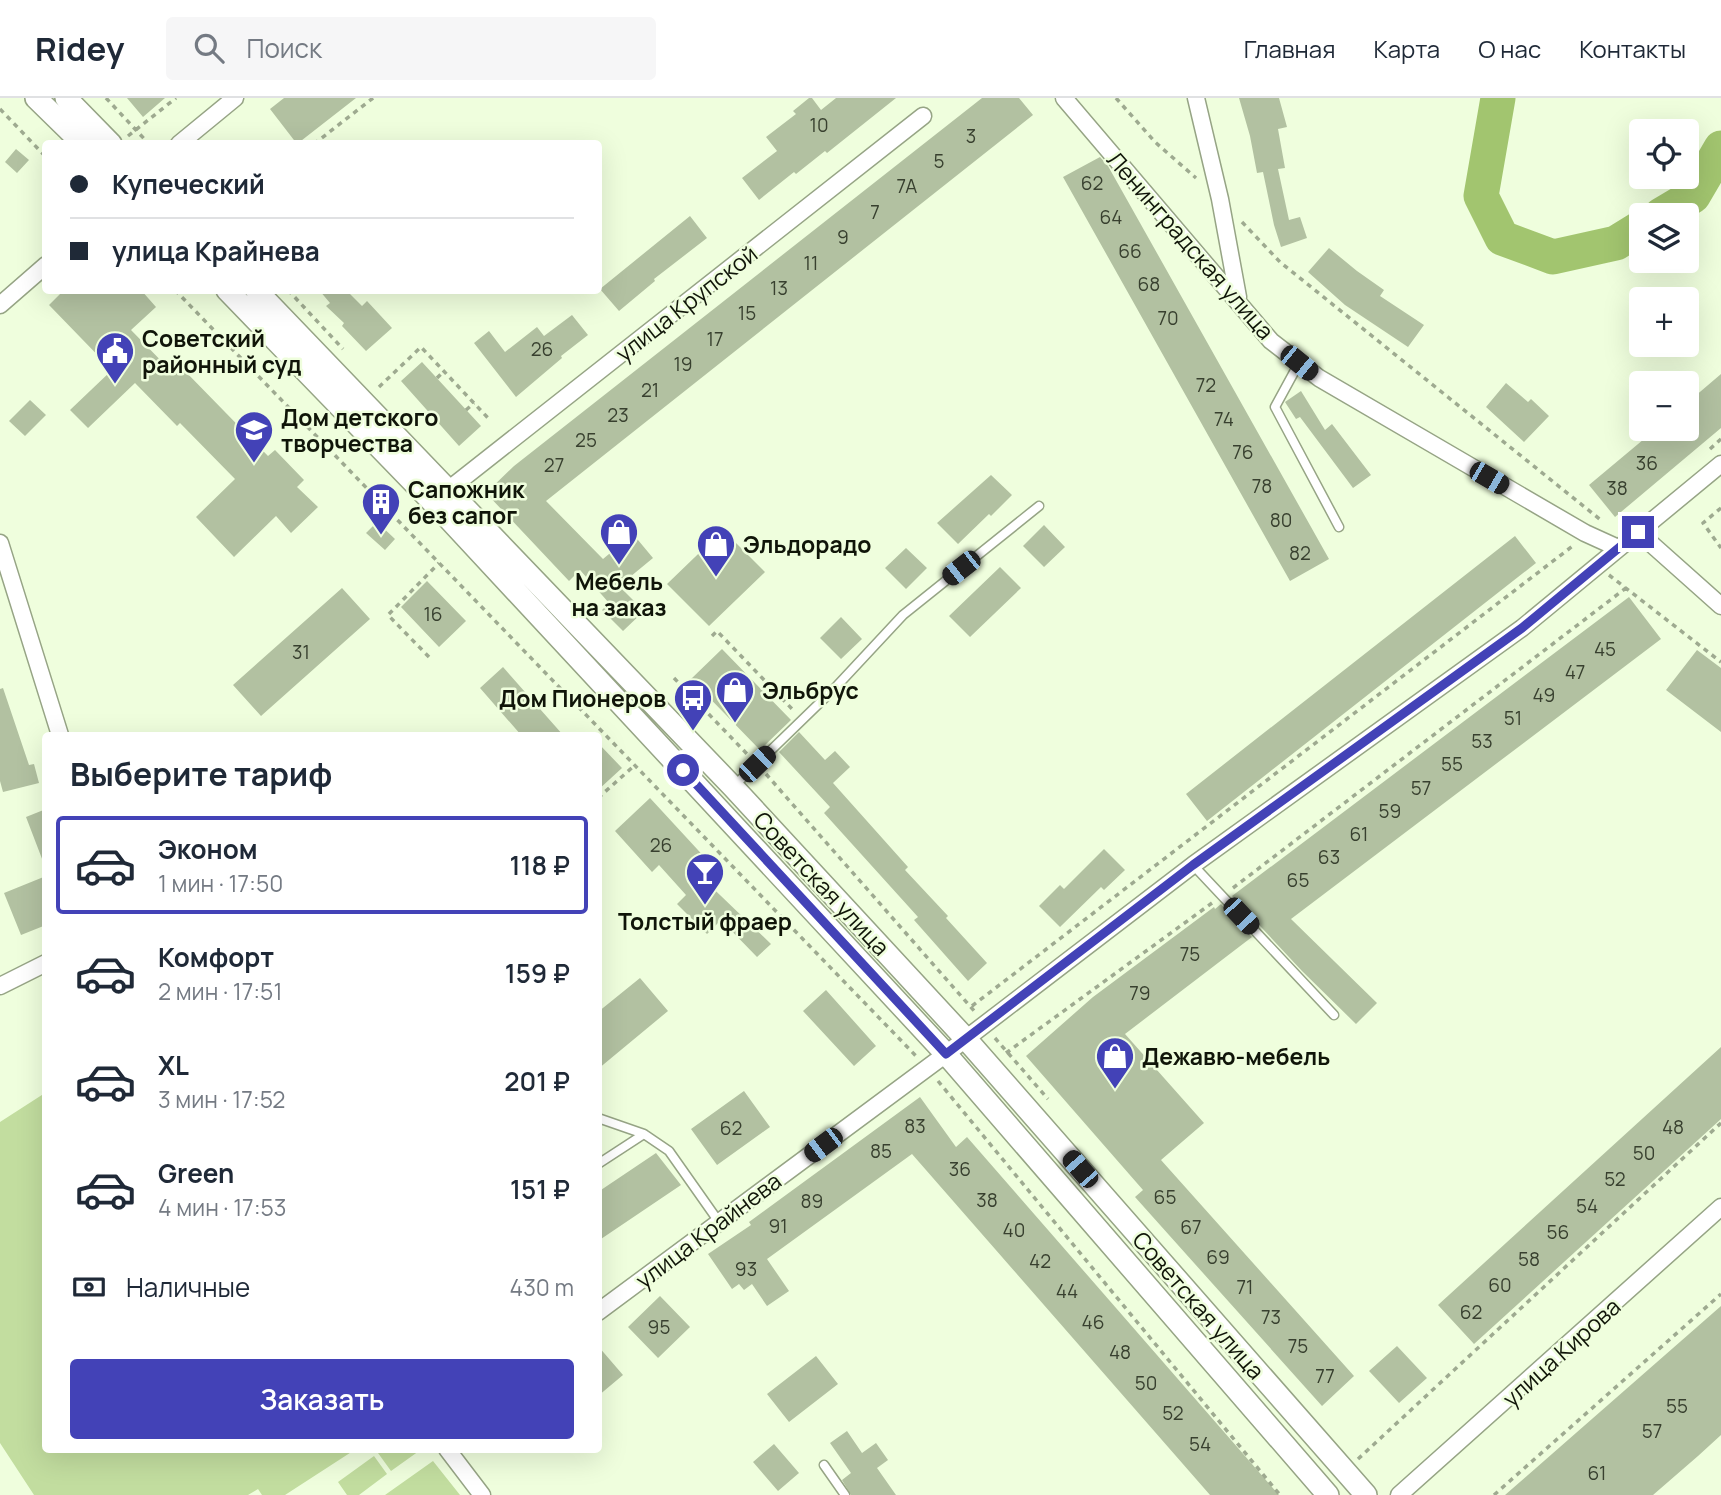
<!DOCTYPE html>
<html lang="ru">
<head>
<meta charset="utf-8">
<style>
	body { margin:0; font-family:Manrope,sans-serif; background:#f6f6f7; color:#1f2937; height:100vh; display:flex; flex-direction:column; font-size:26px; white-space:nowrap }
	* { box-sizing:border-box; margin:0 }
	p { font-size:23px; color:#747a83 }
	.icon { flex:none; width:38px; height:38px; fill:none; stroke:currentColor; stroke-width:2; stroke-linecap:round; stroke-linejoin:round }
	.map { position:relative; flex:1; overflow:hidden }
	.side { position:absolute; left:42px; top:634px; width:560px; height:721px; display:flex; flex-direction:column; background:#fff; border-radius:7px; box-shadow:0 7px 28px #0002 }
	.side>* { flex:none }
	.top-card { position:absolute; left:42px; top:42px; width:560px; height:154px; border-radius:7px; box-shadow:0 7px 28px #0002; display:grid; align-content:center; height:154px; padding:0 28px; background:#fff }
	.tools { position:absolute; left:1629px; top:21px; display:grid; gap:14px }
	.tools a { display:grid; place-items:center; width:70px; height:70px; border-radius:7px; background:#fff; box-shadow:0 7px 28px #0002; font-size:35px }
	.end { position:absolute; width:32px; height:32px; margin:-16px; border:9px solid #4342b7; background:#fff; box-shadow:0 0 0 4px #fff }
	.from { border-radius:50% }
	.car { position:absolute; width:21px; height:42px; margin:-21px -10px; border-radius:9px; box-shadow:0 0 5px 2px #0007; background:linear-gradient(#222 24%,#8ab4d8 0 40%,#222 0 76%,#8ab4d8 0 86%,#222 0) }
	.top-card b { display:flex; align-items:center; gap:24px; height:66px; font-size:26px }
	.top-card b+b { border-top:2px solid #e0e1e3 }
	.top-card i { width:18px; height:18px; background:#1f2937 }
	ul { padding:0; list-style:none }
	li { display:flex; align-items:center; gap:21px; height:98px; margin:0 14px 10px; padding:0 14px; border:4px solid transparent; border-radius:7px }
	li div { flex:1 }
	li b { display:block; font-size:26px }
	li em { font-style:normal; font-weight:600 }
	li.selected { border-color:#4342b7 }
	li>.icon { width:63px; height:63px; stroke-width:1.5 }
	h2 { padding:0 28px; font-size:32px; line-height:84px }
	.pay { display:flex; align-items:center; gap:18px; height:77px; padding:0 28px; font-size:26px }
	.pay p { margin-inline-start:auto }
	.cta { display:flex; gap:14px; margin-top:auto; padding:14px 28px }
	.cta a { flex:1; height:80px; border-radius:7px; background:#4342b7; color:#fff; font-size:28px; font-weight:600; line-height:80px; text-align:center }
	header { display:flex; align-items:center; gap:42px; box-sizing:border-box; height:98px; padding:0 35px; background:#fff; border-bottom:2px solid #e0e1e3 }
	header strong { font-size:33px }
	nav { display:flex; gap:38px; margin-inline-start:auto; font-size:24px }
	.search { width:490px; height:63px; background:#f6f6f7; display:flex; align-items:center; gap:18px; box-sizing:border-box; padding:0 24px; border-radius:7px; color:#747a83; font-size:26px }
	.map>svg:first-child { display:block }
	.green { fill:#c2dd9f }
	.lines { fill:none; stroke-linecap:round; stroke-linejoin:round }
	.river { stroke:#a2c56f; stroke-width:35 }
	.building { fill:#b2c1a1 }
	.lane-casing { stroke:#96a485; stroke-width:11 }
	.street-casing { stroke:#96a485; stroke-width:19 }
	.secondary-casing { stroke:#96a485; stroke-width:24 }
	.path { stroke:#9eaa90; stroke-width:3.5; stroke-dasharray:5 5; stroke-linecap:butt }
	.lane { stroke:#fff; stroke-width:8 }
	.street { stroke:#fff; stroke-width:16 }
	.secondary { stroke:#fff; stroke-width:21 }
	.route { stroke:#4342b7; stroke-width:9 }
	.labels { text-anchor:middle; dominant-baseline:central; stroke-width:5; stroke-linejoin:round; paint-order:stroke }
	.number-label { font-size:19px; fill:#38402f }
	.street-label { font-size:23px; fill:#101509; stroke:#effedd }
	.poi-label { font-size:23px; font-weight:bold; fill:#101509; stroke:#effedd; text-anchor:start }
</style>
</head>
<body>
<header>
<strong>Ridey</strong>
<div class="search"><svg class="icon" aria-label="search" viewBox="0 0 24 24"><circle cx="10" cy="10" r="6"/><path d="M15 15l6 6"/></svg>Поиск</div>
<nav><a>Главная</a><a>Карта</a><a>О нас</a><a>Контакты</a></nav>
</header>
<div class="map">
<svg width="1721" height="1397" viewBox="0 0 1721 1397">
	<rect width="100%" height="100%" fill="#effedd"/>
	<path class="green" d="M 45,995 L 46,1351 L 356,1351 L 285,1397 L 262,1397 L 258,1391 L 248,1397 L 34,1397 L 0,1345 L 0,1024 Z
		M 384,1351 L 418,1351 L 419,1353 L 391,1373 L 378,1355 Z
		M 374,1358 L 387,1376 L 359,1397 L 347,1397 L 338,1384 Z
		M 433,1363 L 460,1397 L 385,1397 Z"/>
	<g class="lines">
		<path class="river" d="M 1498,0 L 1481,98 L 1502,140 L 1553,159 L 1616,145 L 1642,129
			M 1661,117 L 1693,98 L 1721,50"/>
	</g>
	<path class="building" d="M 127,0 L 165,0 L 143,19 Z
		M 284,0 L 356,0 L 297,46 L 270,11 Z
		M 809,0 L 812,0 L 821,12 L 836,0 L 896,0 L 827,55 L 825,53 L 796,76 L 794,74 L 759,102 L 742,80 L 777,53 L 766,39 L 796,16 L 793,13 Z
		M 982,0 L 1019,0 L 1033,17 L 546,403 L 603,461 L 633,436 L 653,460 L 619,488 L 644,513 L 623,533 L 602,512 L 609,505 L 580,472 L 569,483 L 486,395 L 514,368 Z
		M 1239,0 L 1279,0 L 1287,29 L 1278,31 L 1285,70 L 1278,71 L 1289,122 L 1300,119 L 1307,140 L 1281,149 L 1274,127 L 1263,74 L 1257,75 L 1250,38 Z
		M 16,51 L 29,62 L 17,75 L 5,64 Z
		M 1100,59 L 1108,68 L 1329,461 L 1290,483 L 1063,79 Z
		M 690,118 L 707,140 L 654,181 L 655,183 L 619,213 L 600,191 Z
		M 1329,150 L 1357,173 L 1384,192 L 1380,198 L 1424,227 L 1408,249 L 1345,207 L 1308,174 Z
		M 64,192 L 141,192 L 156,209 L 131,232 L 175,277 L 182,270 L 268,358 L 275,352 L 304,382 L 297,389 L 318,409 L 291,435 L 276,418 L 234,459 L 196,419 L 235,381 L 180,325 L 177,328 L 135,285 L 88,330 L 70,312 L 112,272 L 49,207 Z
		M 319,192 L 346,192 L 362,208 L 367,203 L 392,230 L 366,253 L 342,228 L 344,225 L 326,208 L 330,205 Z
		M 572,217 L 588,237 L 561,258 L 562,260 L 516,299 L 474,245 L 489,233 L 505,254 L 537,229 L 544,238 Z
		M 422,264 L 481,328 L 459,348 L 401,283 Z
		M 1721,276 L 1721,330 L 1615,419 L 1589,387 L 1656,331 L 1687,331 L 1687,305 Z
		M 1506,285 L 1528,304 L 1531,301 L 1549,318 L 1524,344 L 1486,309 Z
		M 1301,293 L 1325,332 L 1332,326 L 1371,377 L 1353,390 L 1300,319 L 1296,321 L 1285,304 Z
		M 30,302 L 46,317 L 25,338 L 9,323 Z
		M 991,377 L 1012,397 L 991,418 L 989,416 L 958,446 L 937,425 Z
		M 377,424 L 395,441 L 385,452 L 366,435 Z
		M 1044,427 L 1065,449 L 1044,469 L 1023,448 Z
		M 723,432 L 765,474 L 709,528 L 667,486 Z
		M 1515,438 L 1536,465 L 1207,723 L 1186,696 Z
		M 906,450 L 927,470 L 906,491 L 885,470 Z
		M 1000,469 L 1021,490 L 970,539 L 949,518 Z
		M 427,483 L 466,523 L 439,549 L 401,509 Z
		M 342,490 L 370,521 L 261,618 L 233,587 Z
		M 1629,499 L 1661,541 L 1291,821 L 1377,905 L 1356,926 L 1302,873 L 1232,798 Z
		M 841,519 L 862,541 L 841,561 L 820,540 Z
		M 722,551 L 791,622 L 760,652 L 691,581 Z
		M 1697,552 L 1721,570 L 1721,634 L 1666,592 Z
		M 503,569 L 563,637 L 521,637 L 480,590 Z
		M 3,590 L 29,667 L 34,666 L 39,685 L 3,694 L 0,683 L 0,591 Z
		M 799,634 L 825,662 L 835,653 L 850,669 L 833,685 L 908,769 L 905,772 L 948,818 L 946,820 L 987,865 L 968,883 L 914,822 L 918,819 L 824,715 L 830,709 L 779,654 Z
		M 598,645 L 622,670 L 598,692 Z
		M 650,700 L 709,764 L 696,774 L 771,846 L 757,859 L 721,822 L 707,836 L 677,806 L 686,797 L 659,767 L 652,774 L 615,733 Z
		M 46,711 L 46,766 L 44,766 L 26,719 Z
		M 1104,751 L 1125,772 L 1104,792 L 1101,789 L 1060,829 L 1039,808 L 1060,787 L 1064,791 Z
		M 46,778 L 46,827 L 21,837 L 4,795 Z
		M 1221,806 L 1252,839 L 1125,936 L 1204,1025 L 1161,1062 L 1354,1278 L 1322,1308 L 1135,1099 L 1143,1092 L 1026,958 L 1093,899 L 1214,809 L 1215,811 Z
		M 640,880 L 668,913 L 598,971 L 598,914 Z
		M 826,892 L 876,948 L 854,968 L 803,913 Z
		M 1721,949 L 1721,1021 L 1474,1246 L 1438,1207 Z
		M 744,993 L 770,1029 L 717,1067 L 691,1031 Z
		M 920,999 L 956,1049 L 967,1039 L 1279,1397 L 1210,1397 L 912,1056 L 767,1161 L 789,1193 L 767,1208 L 752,1186 L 744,1192 L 739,1186 L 732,1191 L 708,1156 L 751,1127 L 749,1124 Z
		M 656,1055 L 681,1087 L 598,1143 L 598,1094 Z
		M 660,1198 L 690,1229 L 658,1260 L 628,1229 Z
		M 1721,1208 L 1721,1337 L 1698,1358 L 1653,1397 L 1505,1397 Z
		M 598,1248 L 623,1277 L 598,1298 Z
		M 1397,1248 L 1427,1280 L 1399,1305 L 1369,1273 Z
		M 816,1258 L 838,1286 L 789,1324 L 767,1296 Z
		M 847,1333 L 862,1355 L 876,1345 L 888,1362 L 877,1370 L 896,1397 L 851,1397 L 842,1382 L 851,1375 L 830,1345 Z
		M 774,1346 L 799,1375 L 778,1393 L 753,1364 Z"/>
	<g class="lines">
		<g class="lane-casing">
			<path id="lane" d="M 1299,265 L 1275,309 L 1339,429
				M 733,689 L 834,591 L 903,517 L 1039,408
				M 1193,767 L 1334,917
				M 598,1020 L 644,1036
				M 598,1066 L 644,1036 L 669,1053 L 719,1124
				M 824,1367 L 845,1397"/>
		</g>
		<g class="street-casing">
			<path id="street" d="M 1064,0 L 1271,243 L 1319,280 L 1585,435 L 1618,450
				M 1196,0 L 1220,101 L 1238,199
				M 179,46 L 235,0
				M 0,207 L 46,167
				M 448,392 L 923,18
				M 1638,434 L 1721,508
				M 0,445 L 60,637
				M 0,888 L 46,865
				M 598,1214 L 946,956 L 1193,767 L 1522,530 L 1721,366
				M 447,1351 L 482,1397
				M 1399,1397 L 1721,1109"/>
		</g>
		<g class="secondary-casing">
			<path id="secondary" d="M 36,0 L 83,46
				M 66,0 L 111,46
				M 227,192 L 447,419 L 946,956 L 1328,1397
				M 256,192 L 733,689 L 966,941 L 1366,1397"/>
		</g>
		<path class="path" d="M 106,0 L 149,46
			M 1116,0 L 1155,44 L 1196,80
			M 0,11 L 46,59
			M 128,38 L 176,0
			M 314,46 L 373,0
			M 1242,124 L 1280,164 L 1602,423
			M 175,192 L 917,959
			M 288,192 L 343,251
			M 437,280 L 444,273
			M 379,289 L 421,249 L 488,320
			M 466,312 L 474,305
			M 1710,351 L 1721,341
			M 1721,410 L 1703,425 L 1721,450
			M 1609,477 L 1721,564
			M 712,538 L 717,533 L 794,613
			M 429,559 L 388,517 L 439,465
			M 674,580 L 749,658
			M 766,676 L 976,915
			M 598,700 L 635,667
			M 1233,790 L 1626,490
			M 972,908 L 1574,447
			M 995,940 L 1048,1001
			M 1006,955 L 1212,805
			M 938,983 L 1280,1397
			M 1358,1361 L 1721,1025
			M 1494,1397 L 1721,1196"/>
		<use href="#lane" class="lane"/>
		<use href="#street" class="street"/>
		<use href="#secondary" class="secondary"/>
	</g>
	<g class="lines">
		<path class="route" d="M 683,672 L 946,956 L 1193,767 L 1522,530 L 1638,434"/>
	</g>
	<defs>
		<g id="civic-pin" transform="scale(2.0125)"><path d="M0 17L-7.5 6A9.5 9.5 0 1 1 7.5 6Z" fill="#4342b7" stroke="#effedd"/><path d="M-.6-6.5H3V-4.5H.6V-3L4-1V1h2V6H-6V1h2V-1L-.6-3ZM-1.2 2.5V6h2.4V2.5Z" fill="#fff"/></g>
		<g id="school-pin" transform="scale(2.0125)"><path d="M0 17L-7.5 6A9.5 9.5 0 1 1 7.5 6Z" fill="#4342b7" stroke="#effedd"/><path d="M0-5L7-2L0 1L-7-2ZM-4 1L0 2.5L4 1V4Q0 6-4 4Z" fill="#fff"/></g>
		<g id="building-pin" transform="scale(2.0125)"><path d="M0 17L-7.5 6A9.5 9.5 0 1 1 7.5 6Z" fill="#4342b7" stroke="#effedd"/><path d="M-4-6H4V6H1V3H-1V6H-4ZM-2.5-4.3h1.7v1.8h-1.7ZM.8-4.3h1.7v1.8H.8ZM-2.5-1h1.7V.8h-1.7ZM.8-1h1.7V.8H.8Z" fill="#fff"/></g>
		<g id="shop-pin" transform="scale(2.0125)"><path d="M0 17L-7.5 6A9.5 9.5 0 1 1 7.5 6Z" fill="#4342b7" stroke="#effedd"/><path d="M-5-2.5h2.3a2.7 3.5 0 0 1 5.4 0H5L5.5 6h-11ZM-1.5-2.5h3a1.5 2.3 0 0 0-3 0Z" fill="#fff"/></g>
		<g id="bus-pin" transform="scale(2.0125)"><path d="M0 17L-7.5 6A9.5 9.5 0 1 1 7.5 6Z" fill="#4342b7" stroke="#effedd"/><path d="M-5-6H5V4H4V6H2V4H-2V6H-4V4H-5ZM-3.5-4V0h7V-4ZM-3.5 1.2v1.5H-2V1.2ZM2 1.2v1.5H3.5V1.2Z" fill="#fff"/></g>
		<g id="bar-pin" transform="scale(2.0125)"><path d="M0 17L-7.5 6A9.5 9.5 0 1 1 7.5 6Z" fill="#4342b7" stroke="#effedd"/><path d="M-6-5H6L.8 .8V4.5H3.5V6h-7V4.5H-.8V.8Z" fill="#fff"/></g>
	</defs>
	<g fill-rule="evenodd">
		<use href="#civic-pin" x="115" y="253"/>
		<use href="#school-pin" x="254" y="332"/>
		<use href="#building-pin" x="381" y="404"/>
		<use href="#shop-pin" x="619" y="434"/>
		<use href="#shop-pin" x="716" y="446"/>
		<use href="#shop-pin" x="735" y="592"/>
		<use href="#bus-pin" x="693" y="600"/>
		<use href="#bar-pin" x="705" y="774"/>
		<use href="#shop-pin" x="1115" y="958"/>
	</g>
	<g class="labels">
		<g class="number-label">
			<text x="819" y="27">10</text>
			<text x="971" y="38">3</text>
			<text x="939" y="63">5</text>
			<text x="1092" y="85">62</text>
			<text x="907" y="88">7А</text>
			<text x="875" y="114">7</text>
			<text x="1111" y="119">64</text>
			<text x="843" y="139">9</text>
			<text x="1130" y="153">66</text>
			<text x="811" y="165">11</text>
			<text x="1149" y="186">68</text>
			<text x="779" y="190">13</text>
			<text x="747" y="215">15</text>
			<text x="1168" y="220">70</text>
			<text x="715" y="241">17</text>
			<text x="542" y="251">26</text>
			<text x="683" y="266">19</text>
			<text x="1206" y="287">72</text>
			<text x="650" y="292">21</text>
			<text x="618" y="317">23</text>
			<text x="1224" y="321">74</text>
			<text x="586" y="342">25</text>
			<text x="1243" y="354">76</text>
			<text x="1647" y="365">36</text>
			<text x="554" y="367">27</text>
			<text x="1262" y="388">78</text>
			<text x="1617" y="390">38</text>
			<text x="1281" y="422">80</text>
			<text x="1300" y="455">82</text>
			<text x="433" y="516">16</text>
			<text x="1605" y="551">45</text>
			<text x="301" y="554">31</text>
			<text x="1575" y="574">47</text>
			<text x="1544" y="597">49</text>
			<text x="1513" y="620">51</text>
			<text x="1482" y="643">53</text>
			<text x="1452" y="666">55</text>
			<text x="1421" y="690">57</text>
			<text x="1390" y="713">59</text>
			<text x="1359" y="736">61</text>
			<text x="661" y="747">26</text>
			<text x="1329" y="759">63</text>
			<text x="1298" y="782">65</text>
			<text x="1190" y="856">75</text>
			<text x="1140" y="895">79</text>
			<text x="915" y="1028">83</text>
			<text x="1673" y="1029">48</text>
			<text x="731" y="1030">62</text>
			<text x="881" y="1053">85</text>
			<text x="1644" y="1055">50</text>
			<text x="960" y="1071">36</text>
			<text x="1615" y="1081">52</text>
			<text x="1165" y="1099">65</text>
			<text x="987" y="1102">38</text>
			<text x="812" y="1103">89</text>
			<text x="1587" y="1108">54</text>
			<text x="778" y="1128">91</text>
			<text x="1191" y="1129">67</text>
			<text x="1014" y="1132">40</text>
			<text x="1558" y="1134">56</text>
			<text x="1218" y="1159">69</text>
			<text x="1529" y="1161">58</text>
			<text x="1040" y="1163">42</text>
			<text x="746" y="1171">93</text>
			<text x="1500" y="1187">60</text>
			<text x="1245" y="1189">71</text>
			<text x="1067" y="1193">44</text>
			<text x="1471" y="1214">62</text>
			<text x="1271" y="1219">73</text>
			<text x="1093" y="1224">46</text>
			<text x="659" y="1229">95</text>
			<text x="1298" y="1248">75</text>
			<text x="1120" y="1254">48</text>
			<text x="1325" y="1278">77</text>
			<text x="1146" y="1285">50</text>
			<text x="1677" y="1308">55</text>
			<text x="1173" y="1315">52</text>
			<text x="1652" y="1333">57</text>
			<text x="1200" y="1346">54</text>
			<text x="1597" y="1375">61</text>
		</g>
		<g class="street-label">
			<text transform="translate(1191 147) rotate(49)">Ленинградская улица</text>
			<text transform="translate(686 205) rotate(-38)">улица Крупской</text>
			<text transform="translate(822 785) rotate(47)">Советская улица</text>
			<text transform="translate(708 1132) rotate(-37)">улица Крайнева</text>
			<text transform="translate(1199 1207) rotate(49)">Советская улица</text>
			<text transform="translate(1561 1254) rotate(-42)">улица Кирова</text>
		</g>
		<g class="poi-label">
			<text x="142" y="240">Советский<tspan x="142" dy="26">районный суд</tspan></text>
			<text x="281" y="319">Дом детского<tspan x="281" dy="26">творчества</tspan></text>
			<text x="408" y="391">Сапожник<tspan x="408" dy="26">без сапог</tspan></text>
			<text x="743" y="446">Эльдорадо</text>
			<text x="619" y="483" text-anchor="middle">Мебель<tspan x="619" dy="26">на заказ</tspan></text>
			<text x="762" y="592">Эльбрус</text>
			<text x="666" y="600" text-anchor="end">Дом Пионеров</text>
			<text x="705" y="823" text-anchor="middle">Толстый фраер</text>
			<text x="1142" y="958">Дежавю-мебель</text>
		</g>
	</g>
</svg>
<div class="tools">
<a><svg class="icon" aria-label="locate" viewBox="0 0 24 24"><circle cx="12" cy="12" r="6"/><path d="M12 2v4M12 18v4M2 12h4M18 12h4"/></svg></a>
<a><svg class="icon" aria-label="layers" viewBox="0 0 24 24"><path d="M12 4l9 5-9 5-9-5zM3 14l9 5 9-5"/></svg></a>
<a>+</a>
<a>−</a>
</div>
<i class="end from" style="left:683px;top:672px"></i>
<i class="end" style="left:1638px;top:434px"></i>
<i class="car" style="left:1299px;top:265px;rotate:129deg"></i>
<i class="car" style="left:1489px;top:380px;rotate:120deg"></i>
<i class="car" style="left:961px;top:470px;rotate:232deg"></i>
<i class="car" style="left:757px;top:666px;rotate:46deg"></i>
<i class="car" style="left:1241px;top:818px;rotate:137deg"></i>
<i class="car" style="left:823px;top:1047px;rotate:233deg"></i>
<i class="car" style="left:1080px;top:1071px;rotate:319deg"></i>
<div class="top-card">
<b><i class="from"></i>Купеческий</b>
<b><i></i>улица Крайнева</b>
</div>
<section class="side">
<h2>Выберите тариф</h2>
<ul>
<li class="selected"><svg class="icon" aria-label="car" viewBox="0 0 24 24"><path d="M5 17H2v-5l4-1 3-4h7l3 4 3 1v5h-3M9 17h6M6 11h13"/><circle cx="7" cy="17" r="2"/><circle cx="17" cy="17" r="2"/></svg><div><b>Эконом</b><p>1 мин · 17:50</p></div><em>118 ₽</em></li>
<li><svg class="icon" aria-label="car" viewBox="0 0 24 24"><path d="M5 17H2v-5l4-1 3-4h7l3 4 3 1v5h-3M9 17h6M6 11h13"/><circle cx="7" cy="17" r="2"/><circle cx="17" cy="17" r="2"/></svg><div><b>Комфорт</b><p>2 мин · 17:51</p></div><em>159 ₽</em></li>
<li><svg class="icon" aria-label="car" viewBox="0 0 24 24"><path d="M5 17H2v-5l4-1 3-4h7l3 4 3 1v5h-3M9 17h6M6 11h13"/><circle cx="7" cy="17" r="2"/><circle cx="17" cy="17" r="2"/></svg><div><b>XL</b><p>3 мин · 17:52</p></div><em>201 ₽</em></li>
<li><svg class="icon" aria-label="car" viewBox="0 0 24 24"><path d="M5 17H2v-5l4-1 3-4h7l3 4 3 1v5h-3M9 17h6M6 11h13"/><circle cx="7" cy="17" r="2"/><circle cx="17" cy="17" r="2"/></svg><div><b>Green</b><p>4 мин · 17:53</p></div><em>151 ₽</em></li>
</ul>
<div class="pay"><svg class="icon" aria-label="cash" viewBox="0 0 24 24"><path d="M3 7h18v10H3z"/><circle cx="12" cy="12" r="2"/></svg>Наличные<p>430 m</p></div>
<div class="cta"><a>Заказать</a></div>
</section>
</div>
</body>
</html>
